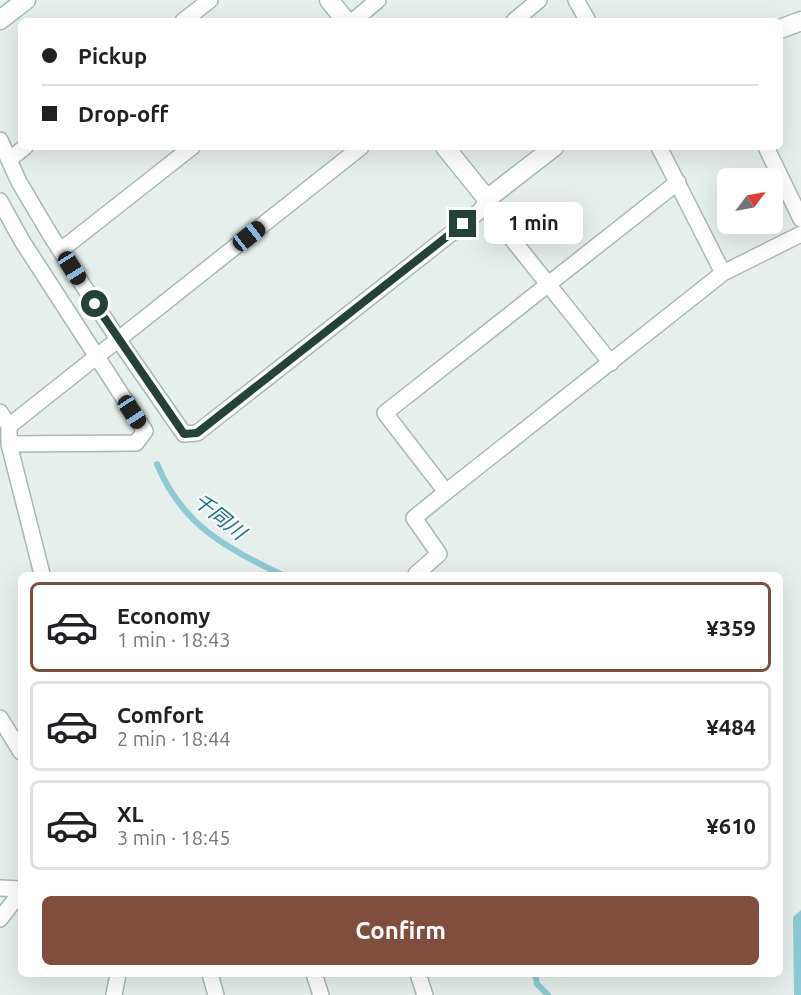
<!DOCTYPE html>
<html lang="en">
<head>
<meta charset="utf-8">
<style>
	body { margin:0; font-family:Ubuntu,"Noto Sans JP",sans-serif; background:#f6f6f6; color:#202124; height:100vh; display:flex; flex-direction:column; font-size:22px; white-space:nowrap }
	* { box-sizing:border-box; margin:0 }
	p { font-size:20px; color:#757577 }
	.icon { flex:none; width:33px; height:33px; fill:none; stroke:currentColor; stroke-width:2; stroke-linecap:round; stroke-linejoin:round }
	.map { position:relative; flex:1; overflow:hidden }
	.sheet { position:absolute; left:18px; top:572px; width:765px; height:405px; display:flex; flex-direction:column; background:#fff; border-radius:9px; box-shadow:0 6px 24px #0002 }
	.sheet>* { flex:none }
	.banner { position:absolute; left:18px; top:18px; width:765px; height:132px; border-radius:9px; box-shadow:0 6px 24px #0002; display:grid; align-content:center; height:132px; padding:0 24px; background:#fff }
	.needle { width:39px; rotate:58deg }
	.fabs { position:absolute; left:717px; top:168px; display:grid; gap:12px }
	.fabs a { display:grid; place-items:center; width:66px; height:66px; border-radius:9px; background:#fff; box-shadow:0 6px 24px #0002; font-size:30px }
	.end { position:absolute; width:27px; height:27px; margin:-14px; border:8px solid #24423a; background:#fff; box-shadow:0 0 0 3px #fff }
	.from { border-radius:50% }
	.bubble { position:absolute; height:42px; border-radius:9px; background:#fff; box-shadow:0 6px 24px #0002; font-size:20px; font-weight:700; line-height:42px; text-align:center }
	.car { position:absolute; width:18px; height:36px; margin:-18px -9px; border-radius:8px; box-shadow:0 0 4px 2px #0007; background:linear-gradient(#222 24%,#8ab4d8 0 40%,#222 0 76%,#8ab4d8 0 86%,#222 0) }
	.banner b { display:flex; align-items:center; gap:21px; height:57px; font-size:22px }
	.banner b+b { border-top:2px solid #e0e0e0 }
	.banner i { width:15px; height:15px; background:#202124 }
	ul { padding:10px 0 0; list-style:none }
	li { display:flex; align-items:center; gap:18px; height:90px; margin:0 12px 9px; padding:0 12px; border:3px solid #e0e0e0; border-radius:9px }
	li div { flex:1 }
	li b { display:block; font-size:22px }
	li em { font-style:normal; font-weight:700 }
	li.selected { border-color:#7f4e3f }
	li>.icon { width:54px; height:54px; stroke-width:1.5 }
	.cta { display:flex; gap:12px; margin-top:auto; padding:12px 24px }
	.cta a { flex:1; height:69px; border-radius:9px; background:#7f4e3f; color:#fff; font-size:24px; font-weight:700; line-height:69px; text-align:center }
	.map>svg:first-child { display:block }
	.water { fill:#8ec9d4 }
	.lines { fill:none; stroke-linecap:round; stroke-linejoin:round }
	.stream { stroke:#8ec9d4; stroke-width:6 }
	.street-casing { stroke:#a8b8b2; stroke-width:18 }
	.secondary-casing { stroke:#a4bbb3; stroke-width:21 }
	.street { stroke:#fff; stroke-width:15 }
	.secondary { stroke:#fff; stroke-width:18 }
	.route { stroke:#24423a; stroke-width:8 }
	.labels { text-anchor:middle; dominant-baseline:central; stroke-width:4.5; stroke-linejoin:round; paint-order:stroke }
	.water-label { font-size:20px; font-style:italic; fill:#1c6f80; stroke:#f7fbf9 }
</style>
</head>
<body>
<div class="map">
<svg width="801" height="995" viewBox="0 0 801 995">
	<rect width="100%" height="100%" fill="#e6efeb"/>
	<path class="water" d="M 801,910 L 801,995 L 794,995 L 793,917 Z"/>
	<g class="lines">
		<path class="stream" d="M 157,464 C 182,525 224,546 280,574
			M 535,974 L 537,984 L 548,995"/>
		<g class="street-casing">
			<path id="street" d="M 576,0 L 588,21
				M 183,21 L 210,0
				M 353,21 L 378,0
				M 514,21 L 539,0
				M 0,140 L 19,182 L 51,236 L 118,339 L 184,434 L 197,433 L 481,210 L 487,199 L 492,214 L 611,363
				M 659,147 L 723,273
				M 766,147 L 801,219
				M 10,159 L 25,147
				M 678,182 L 385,413 L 446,492 L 723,273 L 801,234
				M 0,201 L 22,241 L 145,431 L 136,443 L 9,444
				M 61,250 L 192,147
				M 0,412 L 9,426 L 9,444 L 42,574
				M 9,426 L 361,147
				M 416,574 L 439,554 L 414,518 L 446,492
				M 0,718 L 21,752
				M 0,888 L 21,889
				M 0,919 L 21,892
				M 210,974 L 216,995
				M 314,974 L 321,995
				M 418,974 L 425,995
				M 114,995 L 118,974"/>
		</g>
		<g class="secondary-casing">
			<path id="secondary" d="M 329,0 L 346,21
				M 0,20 L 26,0
				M 780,29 L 801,21
				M 445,147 L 487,199 L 554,147"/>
		</g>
		<use href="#street" class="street"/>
		<use href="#secondary" class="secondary"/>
	</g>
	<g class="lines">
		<path class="route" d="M 95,304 L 184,434 L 197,433 L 463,224"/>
	</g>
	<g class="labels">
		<g class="water-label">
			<text transform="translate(220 516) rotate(39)">千同川</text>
		</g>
	</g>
</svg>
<div class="fabs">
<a><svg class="needle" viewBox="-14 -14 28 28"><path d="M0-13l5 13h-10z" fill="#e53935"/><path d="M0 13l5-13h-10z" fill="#757577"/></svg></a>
</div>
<i class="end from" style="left:95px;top:304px"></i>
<i class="end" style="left:463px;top:224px"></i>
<div class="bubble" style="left:484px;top:202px;width:99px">1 min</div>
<i class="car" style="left:249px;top:236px;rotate:52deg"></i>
<i class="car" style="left:72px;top:268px;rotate:148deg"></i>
<i class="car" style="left:132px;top:412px;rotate:147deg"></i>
<div class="banner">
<b><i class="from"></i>Pickup</b>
<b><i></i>Drop-off</b>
</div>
<section class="sheet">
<ul>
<li class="selected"><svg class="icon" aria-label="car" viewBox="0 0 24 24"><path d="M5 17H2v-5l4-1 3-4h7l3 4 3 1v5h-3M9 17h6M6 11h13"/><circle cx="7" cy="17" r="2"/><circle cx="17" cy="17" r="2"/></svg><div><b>Economy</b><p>1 min · 18:43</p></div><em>¥359</em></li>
<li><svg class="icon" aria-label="car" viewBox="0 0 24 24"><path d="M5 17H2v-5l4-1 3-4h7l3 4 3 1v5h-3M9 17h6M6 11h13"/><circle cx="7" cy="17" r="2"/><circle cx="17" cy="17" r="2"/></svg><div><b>Comfort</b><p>2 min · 18:44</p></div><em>¥484</em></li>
<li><svg class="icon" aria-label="car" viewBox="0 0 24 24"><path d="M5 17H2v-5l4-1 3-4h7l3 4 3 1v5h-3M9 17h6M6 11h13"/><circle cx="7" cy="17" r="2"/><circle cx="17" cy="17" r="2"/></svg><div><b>XL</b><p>3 min · 18:45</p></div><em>¥610</em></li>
</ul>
<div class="cta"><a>Confirm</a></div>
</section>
</div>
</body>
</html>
